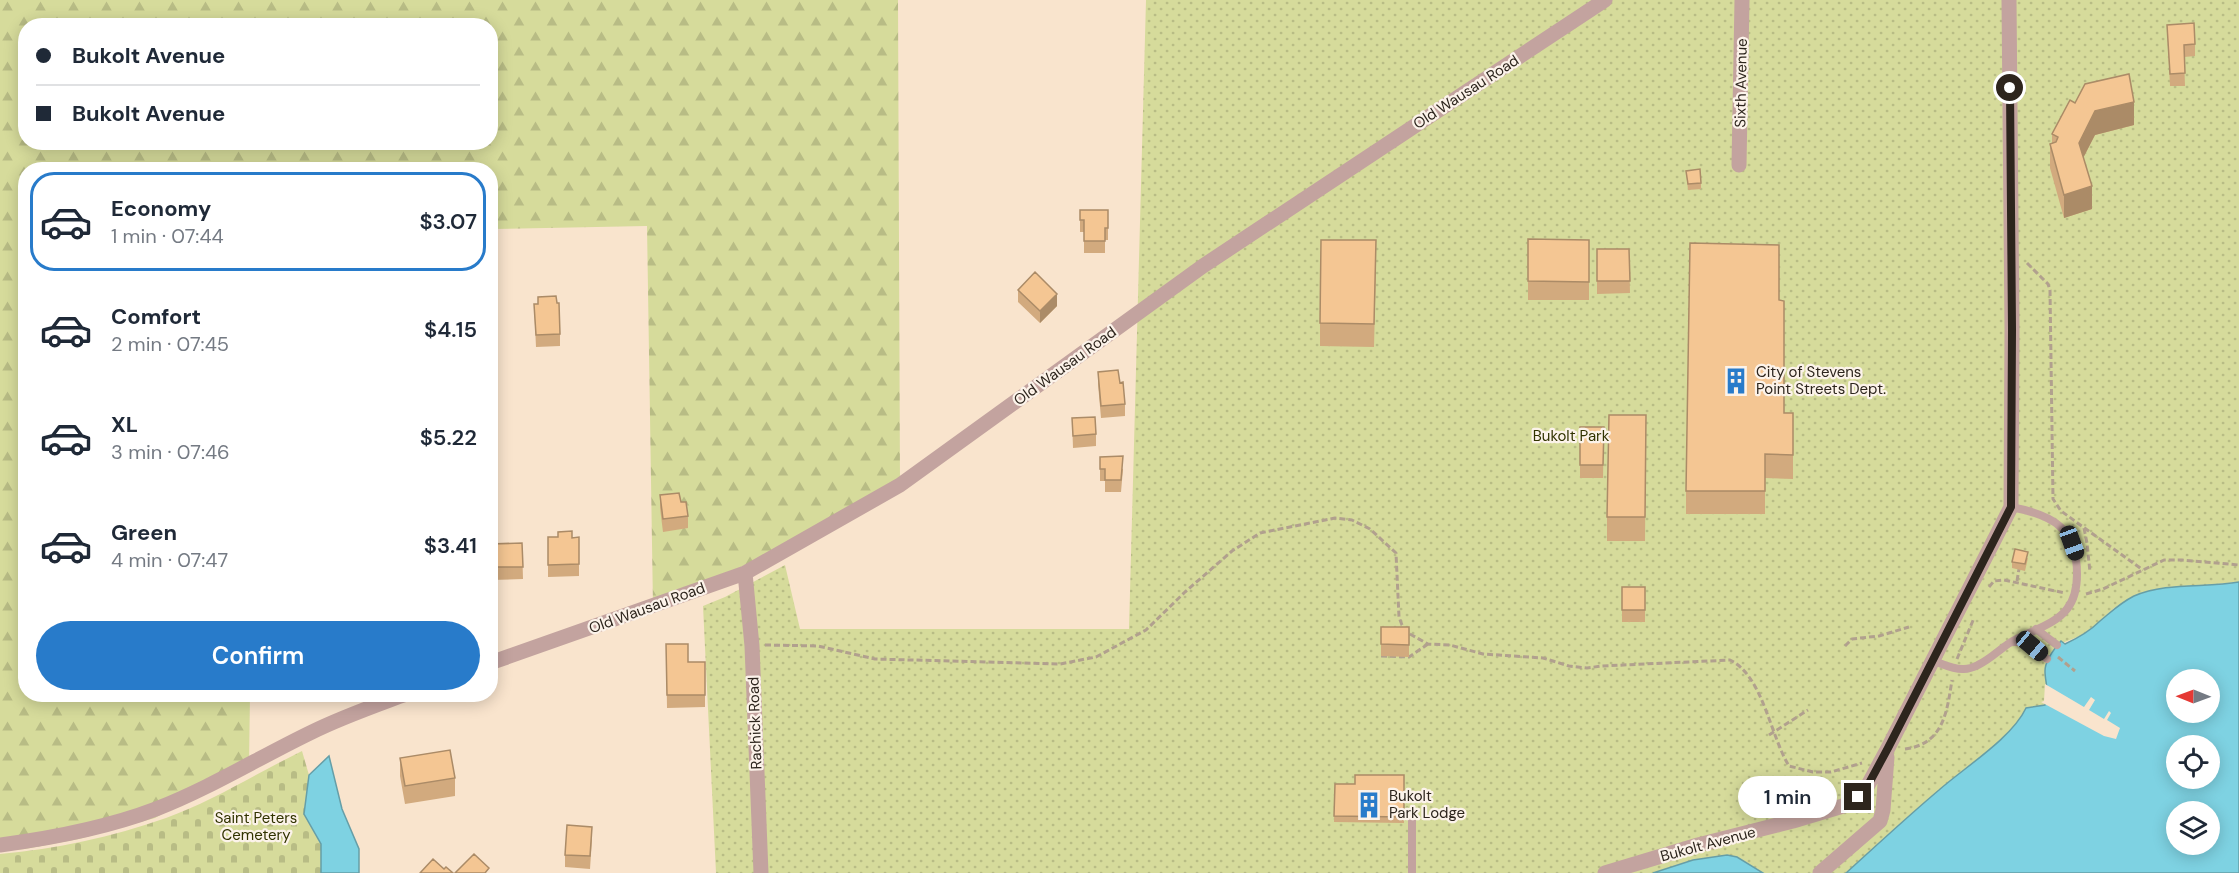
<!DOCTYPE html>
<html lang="en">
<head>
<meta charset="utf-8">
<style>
	body { margin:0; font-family:"DM Sans",sans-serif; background:#f2f2f3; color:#1f2937; height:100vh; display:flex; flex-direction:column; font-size:22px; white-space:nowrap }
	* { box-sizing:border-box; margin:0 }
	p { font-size:20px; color:#747a83 }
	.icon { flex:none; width:33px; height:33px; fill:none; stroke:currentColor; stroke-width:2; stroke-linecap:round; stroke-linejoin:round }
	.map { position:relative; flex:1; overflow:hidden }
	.drawer { position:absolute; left:18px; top:162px; width:480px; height:540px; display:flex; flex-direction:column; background:#fff; border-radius:24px; box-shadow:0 3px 15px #0003 }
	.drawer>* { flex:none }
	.hud { position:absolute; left:18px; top:18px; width:480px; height:132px; border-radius:24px; box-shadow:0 3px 15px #0003; display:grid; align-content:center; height:132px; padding:0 18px; background:#fff }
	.needle { width:39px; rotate:271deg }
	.buttons { position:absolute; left:2166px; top:669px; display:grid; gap:12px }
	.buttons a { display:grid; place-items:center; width:54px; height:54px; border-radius:50%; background:#fff; box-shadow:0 3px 15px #0003; font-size:30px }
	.end { position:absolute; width:27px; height:27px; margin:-14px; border:8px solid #2d251d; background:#fff; box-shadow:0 0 0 3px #fff }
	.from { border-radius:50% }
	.bubble { position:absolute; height:42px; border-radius:21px; background:#fff; box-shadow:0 3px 15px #0003; font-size:20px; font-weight:600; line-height:42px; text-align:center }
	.car { position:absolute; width:18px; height:36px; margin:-18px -9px; border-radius:8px; box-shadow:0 0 4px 2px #0007; background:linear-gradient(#222 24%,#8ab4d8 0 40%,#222 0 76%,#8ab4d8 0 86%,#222 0) }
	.hud b { display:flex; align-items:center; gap:21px; height:57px; font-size:22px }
	.hud b+b { border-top:2px solid #e0e1e3 }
	.hud i { width:15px; height:15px; background:#1f2937 }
	ul { padding:10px 0 0; list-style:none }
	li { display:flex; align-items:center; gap:18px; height:99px; margin:0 12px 9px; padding:0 6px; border:3px solid transparent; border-radius:24px }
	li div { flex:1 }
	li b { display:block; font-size:22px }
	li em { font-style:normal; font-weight:600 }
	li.active { border-color:#287bca }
	li>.icon { width:54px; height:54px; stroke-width:1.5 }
	.cta { display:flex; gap:12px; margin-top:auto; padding:12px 18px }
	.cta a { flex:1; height:69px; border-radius:36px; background:#287bca; color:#fff; font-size:24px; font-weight:600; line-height:69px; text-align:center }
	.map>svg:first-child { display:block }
	.forest { fill:url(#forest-firs); fill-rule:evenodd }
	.cemetery { fill:url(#cemetery-stones) }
	.park { fill:url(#park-dots) }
	.water { fill:#7ed2e2; stroke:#669ea7; stroke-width:1.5; fill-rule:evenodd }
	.pier { fill:#f9e4cd }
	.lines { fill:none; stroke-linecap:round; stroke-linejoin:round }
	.path { stroke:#b1a08e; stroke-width:3; stroke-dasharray:6 3; stroke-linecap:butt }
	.service { stroke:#c3a39f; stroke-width:8 }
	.minor { stroke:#c3a39f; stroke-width:15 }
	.wall { fill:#d2aa7e }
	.shaded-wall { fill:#ab8b67 }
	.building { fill:#f4c693; stroke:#ab8b67; stroke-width:1.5 }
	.route { stroke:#2d251d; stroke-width:8 }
	.labels { text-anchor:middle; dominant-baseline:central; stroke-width:4.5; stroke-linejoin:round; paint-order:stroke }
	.street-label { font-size:15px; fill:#2d251d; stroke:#fcf3ea }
	.poi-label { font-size:15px; fill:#2d251d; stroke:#fcf3ea; text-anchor:start }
	.park-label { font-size:15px; fill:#313300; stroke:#fcf3ea }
</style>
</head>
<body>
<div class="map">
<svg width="2239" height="873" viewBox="0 0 2239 873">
	<defs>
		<pattern id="forest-firs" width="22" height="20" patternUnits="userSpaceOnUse" patternTransform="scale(1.5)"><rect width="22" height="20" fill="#d6db9b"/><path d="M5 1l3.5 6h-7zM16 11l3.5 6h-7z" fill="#b8bc85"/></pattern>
		<pattern id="cemetery-stones" width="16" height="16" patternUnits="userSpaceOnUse" patternTransform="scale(1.5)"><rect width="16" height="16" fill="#d6db9b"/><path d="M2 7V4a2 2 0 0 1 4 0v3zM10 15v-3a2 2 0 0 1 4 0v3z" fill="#b8bc85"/></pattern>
		<pattern id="park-dots" width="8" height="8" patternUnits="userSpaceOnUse" patternTransform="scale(1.5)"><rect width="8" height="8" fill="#d6db9b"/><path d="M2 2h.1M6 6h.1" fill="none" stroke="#b8bc85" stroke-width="1.8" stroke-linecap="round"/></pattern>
	</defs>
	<rect width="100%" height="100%" fill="#f9e4cd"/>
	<path class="forest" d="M 0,0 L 898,0 L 900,485 L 743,566 L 653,607 L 647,226 L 491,229 L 490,170 L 26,170 L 26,694 L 250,695 L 249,764 L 155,818 L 79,839 L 25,849 L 0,851 ZM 26,26 L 490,26 L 490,142 L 26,142 Z"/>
	<path class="cemetery" d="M 302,751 L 309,775 L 304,814 L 321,844 L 321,873 L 0,873 L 0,854 C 56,849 112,837 166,818 C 213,801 257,773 302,751 Z"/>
	<path class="park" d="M 1146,0 L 2239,0 L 2239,582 L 2196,586 L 2114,608 L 2100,622 L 2080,636 L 2057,645 L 2045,672 L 2048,685 L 2045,705 L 2026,709 C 2012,739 1965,767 1939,790 C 1907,817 1877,845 1846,873 L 1763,873 L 1737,857 L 1727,855 L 1693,860 L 1653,873 L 716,873 L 703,606 L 725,597 L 785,565 L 800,629 L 1129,629 Z"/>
	<path class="water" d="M 2239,582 L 2239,873 L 1846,873 C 1877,845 1907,817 1939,790 C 1965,767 2012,738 2026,708 L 2045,705 C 2050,692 2045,683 2045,671 C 2045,660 2054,649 2061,641 L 2065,644 C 2078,638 2090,631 2100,621 C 2111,612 2120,603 2134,596 C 2166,582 2205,588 2239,582 ZM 2176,680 L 2210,680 L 2210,712 L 2176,712 ZM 2176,746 L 2210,746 L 2210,778 L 2176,778 ZM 2176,812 L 2210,812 L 2210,844 L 2176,844 Z
		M 329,756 L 342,809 L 359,849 L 359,873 L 321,873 L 321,844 L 304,814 L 309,775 Z
		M 1727,855 L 1737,857 L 1763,873 L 1653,873 L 1693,860 Z"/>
	<path class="pier" d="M 2045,684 L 2084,707 L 2091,697 L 2095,700 L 2089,710 L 2104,719 L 2109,711 L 2111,713 L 2107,720 L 2120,728 L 2116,739 L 2104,736 L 2041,702 L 2044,701 Z"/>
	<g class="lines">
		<path class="path" d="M 2027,263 L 2048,284 L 2050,290 L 2053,499 L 2061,511 L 2143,570
			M 2084,528 L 2087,543 L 2090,572
			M 2017,581 L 2019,569
			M 1989,587 L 1994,581 L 2004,580 L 2065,593
			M 2086,594 L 2103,589 L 2164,560 L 2182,560 L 2239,565
			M 765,645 L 818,646 L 875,659 L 1060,664 L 1096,657 L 1146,630 L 1185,592 L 1232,551 L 1260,533 L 1335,518 L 1352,520 L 1370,529 L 1396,553 L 1399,617 L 1402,625 L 1408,633 L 1428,644 L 1450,645 L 1483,654 L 1543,658 L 1569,666 L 1587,668 L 1602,666 L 1730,660 C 1763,676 1770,735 1789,766 L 1813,772 L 1831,772 L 1862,763
			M 1845,646 L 1852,639 L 1879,636 L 1909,627
			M 1381,656 L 1409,657 L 1428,644
			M 2058,657 L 2075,671
			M 1957,659 L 1974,618
			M 1769,735 L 1808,710
			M 1905,749 C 1944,744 1947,711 1952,680"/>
		<path class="service" d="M 2036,629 L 2057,645
			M 2013,642 L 2026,642 L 2047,659
			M 1934,661 C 1943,664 1954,670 1964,669 C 1969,669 1974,667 1978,665 C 1989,660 1998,651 2008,644 C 2026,632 2054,626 2067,609 C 2075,599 2077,587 2077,574 C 2077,528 2053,515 2011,507
			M 1412,873 L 1412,817"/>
		<path class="minor" d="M 1739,165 L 1742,0
			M 745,573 L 752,646 L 761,873
			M 490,663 L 745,573 L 900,485 L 1203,266 L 1605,0
			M 0,845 C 53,838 106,828 156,809 C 210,788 260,757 312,732 C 342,717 374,706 406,694
			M 1605,873 L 1698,845 L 1793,821 L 1843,806 L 1858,797 L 1867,787 L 1888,748 L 2011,507 L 2012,329 L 2009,0
			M 1820,873 L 1880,821 L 1883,810 L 1887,757"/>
	</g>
	<path class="wall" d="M 2167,25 L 2195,44 L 2195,56 L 2184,57 L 2185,86 L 2170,86 Z
		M 2075,103 L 2134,125 L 2095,135 L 2083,158 L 2092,209 L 2064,218 L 2050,168 L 2050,144 L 2052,144 L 2052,134 Z
		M 1686,171 L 1701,183 L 1701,189 L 1688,190 Z
		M 1080,210 L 1108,210 L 1108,240 L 1105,240 L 1105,253 L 1084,253 L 1084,232 L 1080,232 Z
		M 1528,239 L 1589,240 L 1589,300 L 1528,300 Z
		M 1597,249 L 1629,249 L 1630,293 L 1597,294 Z
		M 1376,264 L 1374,347 L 1320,346 L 1320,323 Z
		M 1018,290 L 1057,306 L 1040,323 L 1018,302 Z
		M 1779,300 L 1784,413 L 1793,413 L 1793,479 L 1765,478 L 1765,514 L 1686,514 L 1686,491 Z
		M 534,304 L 560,334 L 560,346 L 536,347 Z
		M 1098,372 L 1120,383 L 1125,404 L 1125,416 L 1101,418 L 1098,384 Z
		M 1646,415 L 1645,541 L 1607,541 L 1607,517 Z
		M 1072,418 L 1096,434 L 1096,446 L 1073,448 Z
		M 1580,427 L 1604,427 L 1603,478 L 1580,478 Z
		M 1100,457 L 1123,469 L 1121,492 L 1105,492 L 1105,481 L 1100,481 Z
		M 660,495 L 681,502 L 688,516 L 688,528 L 663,532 L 660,508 Z
		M 548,537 L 579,537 L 579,576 L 548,577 Z
		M 522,543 L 523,579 L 490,580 L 490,544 Z
		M 2028,558 L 2025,571 L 2012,568 L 2012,562 Z
		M 1622,587 L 1645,587 L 1645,622 L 1622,622 Z
		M 1381,627 L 1409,627 L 1409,657 L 1381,656 Z
		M 666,644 L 688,662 L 705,662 L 705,707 L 667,708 Z
		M 400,758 L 455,778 L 455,796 L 405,804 L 400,776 Z
		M 1404,775 L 1404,823 L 1334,822 L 1335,784 L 1355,784 Z
		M 592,839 L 590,869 L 565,867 L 565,855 Z"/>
	<path class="shaded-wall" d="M 2134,102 L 2134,125 L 2095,135 L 2079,166 L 2079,143 L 2095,111 Z
		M 2092,186 L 2092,209 L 2064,218 L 2064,195 Z
		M 1057,294 L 1057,306 L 1040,323 L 1040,311 Z"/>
	<path class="building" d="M 2194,23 L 2195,44 L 2184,45 L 2185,73 L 2170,74 L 2167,25 Z
		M 2129,74 L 2134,102 L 2095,111 L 2079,143 L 2092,186 L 2064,195 L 2050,144 L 2056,142 L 2058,137 L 2052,134 L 2070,100 L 2075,103 L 2085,84 Z
		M 1700,169 L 1701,183 L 1688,184 L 1686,171 Z
		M 1080,210 L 1108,210 L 1108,228 L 1105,228 L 1105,241 L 1084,241 L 1084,220 L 1080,220 Z
		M 1528,239 L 1589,240 L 1589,282 L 1528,281 Z
		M 1321,240 L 1376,240 L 1374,324 L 1320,323 Z
		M 1690,243 L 1779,245 L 1779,300 L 1784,301 L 1784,413 L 1793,413 L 1793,455 L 1765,454 L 1765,491 L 1686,491 Z
		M 1597,249 L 1629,249 L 1630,281 L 1597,281 Z
		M 1035,272 L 1057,294 L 1040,311 L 1018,290 Z
		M 556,296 L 557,303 L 559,303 L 560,334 L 536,335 L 534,304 L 538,304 L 538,297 Z
		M 1118,370 L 1120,383 L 1123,382 L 1125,404 L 1101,406 L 1098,372 Z
		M 1609,415 L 1646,415 L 1645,517 L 1607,517 Z
		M 1095,417 L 1096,434 L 1073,436 L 1072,418 Z
		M 1580,427 L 1604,427 L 1603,465 L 1580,465 Z
		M 1123,456 L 1121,480 L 1105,480 L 1105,469 L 1100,469 L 1100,457 Z
		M 679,493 L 681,502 L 686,502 L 688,516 L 663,519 L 660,495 Z
		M 572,531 L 572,538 L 579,537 L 579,564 L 548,565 L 548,537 L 558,537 L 558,532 Z
		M 522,543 L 523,567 L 490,567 L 490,544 Z
		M 2015,549 L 2028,552 L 2025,564 L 2012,562 Z
		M 1622,587 L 1645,587 L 1645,610 L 1622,610 Z
		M 1381,627 L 1409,627 L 1409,645 L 1381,644 Z
		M 666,644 L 688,644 L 688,662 L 705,662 L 705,695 L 667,695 Z
		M 450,750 L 455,778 L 405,786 L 400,758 Z
		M 1355,775 L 1404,775 L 1404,817 L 1334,816 L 1335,784 L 1355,784 Z
		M 567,825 L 592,827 L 590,856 L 565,855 Z
		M 474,854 L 489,868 L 485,873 L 455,873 Z
		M 433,859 L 444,869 L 446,867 L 453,873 L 420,873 Z"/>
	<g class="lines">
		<path class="route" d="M 1858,797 L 1867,787 L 1888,748 L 2011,507 L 2012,330 L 2010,88"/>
	</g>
	<defs>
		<g id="building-bare" transform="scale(2.07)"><path d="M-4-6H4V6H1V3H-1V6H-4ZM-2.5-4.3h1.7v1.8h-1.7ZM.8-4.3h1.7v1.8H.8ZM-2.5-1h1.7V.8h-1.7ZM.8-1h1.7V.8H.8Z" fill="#287bca" stroke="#fcf3ea" stroke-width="2.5" paint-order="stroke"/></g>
	</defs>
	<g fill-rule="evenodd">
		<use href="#building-bare" x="1736" y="381"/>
		<use href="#building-bare" x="1369" y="805"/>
	</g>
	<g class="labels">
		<g class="street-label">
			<text transform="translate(1741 83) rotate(-89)">Sixth Avenue</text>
			<text transform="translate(1466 92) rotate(-33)">Old Wausau Road</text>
			<text transform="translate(1065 366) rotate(-36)">Old Wausau Road</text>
			<text transform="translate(647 608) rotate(-20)">Old Wausau Road</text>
			<text transform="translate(755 723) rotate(-92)">Rachick Road</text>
			<text transform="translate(1708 844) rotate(-15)">Bukolt Avenue</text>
		</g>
		<g class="poi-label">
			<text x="1756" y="372">City of Stevens<tspan x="1756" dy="17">Point Streets Dept.</tspan></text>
			<text x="1389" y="796">Bukolt<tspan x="1389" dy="17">Park Lodge</tspan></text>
		</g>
		<g class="park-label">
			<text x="1571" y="436">Bukolt Park</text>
			<text x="256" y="818">Saint Peters<tspan x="256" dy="17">Cemetery</tspan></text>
		</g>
	</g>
</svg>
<div class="buttons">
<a><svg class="needle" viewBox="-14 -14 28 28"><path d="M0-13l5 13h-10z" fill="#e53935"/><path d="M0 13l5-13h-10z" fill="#747a83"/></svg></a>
<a><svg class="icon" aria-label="locate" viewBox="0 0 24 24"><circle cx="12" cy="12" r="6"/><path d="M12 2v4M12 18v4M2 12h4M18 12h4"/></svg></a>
<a><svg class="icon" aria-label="layers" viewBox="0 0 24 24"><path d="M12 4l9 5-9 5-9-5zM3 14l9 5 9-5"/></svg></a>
</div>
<i class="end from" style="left:2010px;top:88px"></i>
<i class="end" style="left:1858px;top:797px"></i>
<div class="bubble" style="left:1738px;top:776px;width:99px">1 min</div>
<i class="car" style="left:2072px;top:543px;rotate:160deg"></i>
<i class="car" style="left:2032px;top:646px;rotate:130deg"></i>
<div class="hud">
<b><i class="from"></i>Bukolt Avenue</b>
<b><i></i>Bukolt Avenue</b>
</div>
<section class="drawer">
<ul>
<li class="active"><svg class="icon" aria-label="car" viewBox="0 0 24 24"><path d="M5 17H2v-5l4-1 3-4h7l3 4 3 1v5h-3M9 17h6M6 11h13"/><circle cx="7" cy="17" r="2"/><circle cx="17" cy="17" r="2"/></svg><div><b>Economy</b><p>1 min · 07:44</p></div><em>$3.07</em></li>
<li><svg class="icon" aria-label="car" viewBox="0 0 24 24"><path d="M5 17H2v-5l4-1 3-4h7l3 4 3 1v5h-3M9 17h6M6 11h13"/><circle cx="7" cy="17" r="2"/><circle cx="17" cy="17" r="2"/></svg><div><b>Comfort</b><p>2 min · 07:45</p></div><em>$4.15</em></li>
<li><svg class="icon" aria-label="car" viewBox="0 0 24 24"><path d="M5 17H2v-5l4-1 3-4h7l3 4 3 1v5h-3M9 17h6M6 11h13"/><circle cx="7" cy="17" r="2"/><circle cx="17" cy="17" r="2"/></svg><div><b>XL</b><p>3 min · 07:46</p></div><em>$5.22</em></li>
<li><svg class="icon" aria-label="car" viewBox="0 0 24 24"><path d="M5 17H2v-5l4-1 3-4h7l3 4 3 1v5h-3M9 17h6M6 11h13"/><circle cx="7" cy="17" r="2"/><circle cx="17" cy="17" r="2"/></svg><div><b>Green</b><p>4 min · 07:47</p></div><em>$3.41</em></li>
</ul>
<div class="cta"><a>Confirm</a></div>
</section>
</div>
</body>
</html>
